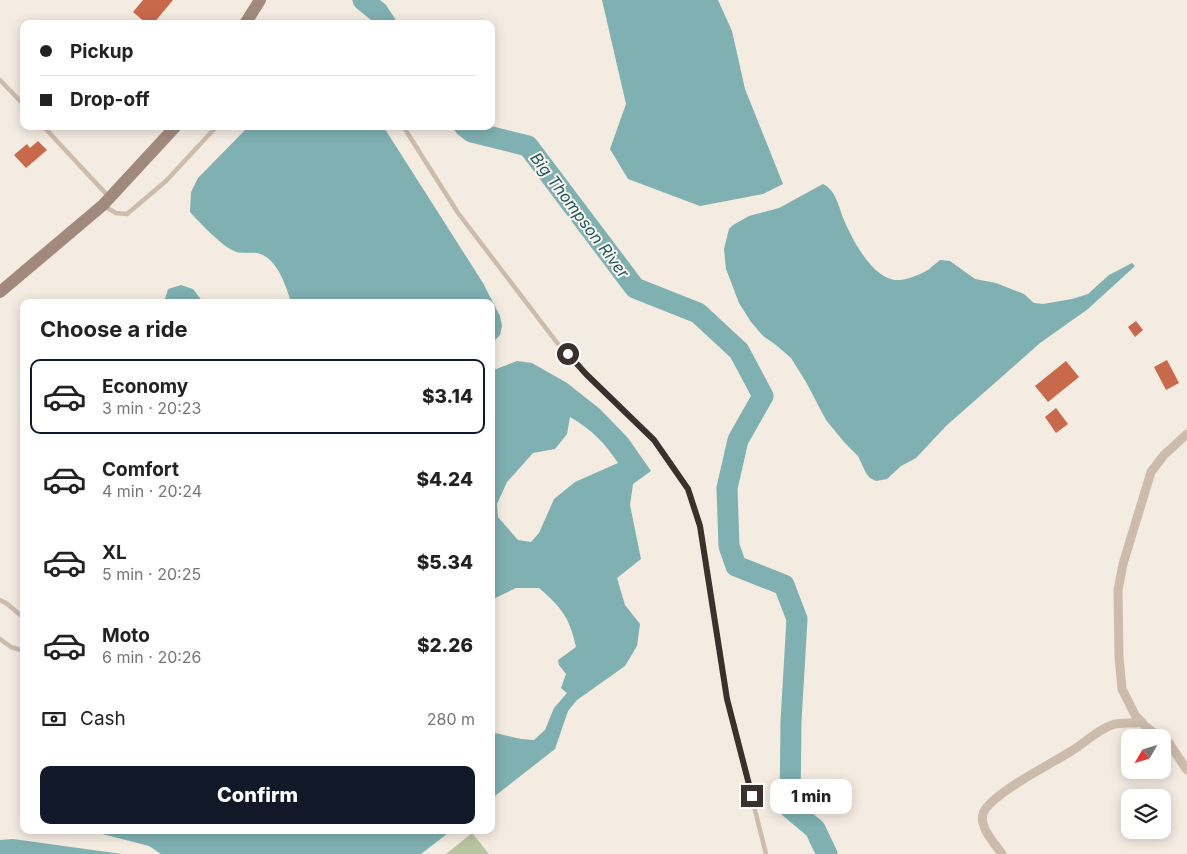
<!DOCTYPE html>
<html lang="en">
<head>
<meta charset="utf-8">
<style>
	body { margin:0; font-family:Inter,sans-serif; background:#f2f2f2; color:#222; height:100vh; display:flex; flex-direction:column; font-size:19px; white-space:nowrap }
	* { box-sizing:border-box; margin:0 }
	p { font-size:16px; color:#767676 }
	.icon { flex:none; width:28px; height:28px; fill:none; stroke:currentColor; stroke-width:2; stroke-linecap:round; stroke-linejoin:round }
	.map { position:relative; flex:1; overflow:hidden }
	.side { position:absolute; left:20px; top:299px; width:475px; height:535px; display:flex; flex-direction:column; background:#fff; border-radius:10px; box-shadow:0 2px 12px #0003 }
	.side>* { flex:none }
	.banner { position:absolute; left:20px; top:20px; width:475px; height:110px; border-radius:10px; box-shadow:0 2px 12px #0003; display:grid; align-content:center; height:110px; padding:0 20px; background:#fff }
	.needle { width:32px; rotate:231deg }
	.tools { position:absolute; left:1121px; top:729px; display:grid; gap:10px }
	.tools a { display:grid; place-items:center; width:50px; height:50px; border-radius:10px; background:#fff; box-shadow:0 2px 12px #0003; font-size:25px }
	.end { position:absolute; width:22px; height:22px; margin:-11px; border:6px solid #3b302b; background:#fff; box-shadow:0 0 0 2px #fff }
	.from { border-radius:50% }
	.bubble { position:absolute; height:35px; border-radius:10px; background:#fff; box-shadow:0 2px 12px #0003; font-size:16px; font-weight:800; line-height:35px; text-align:center }
	.banner b { display:flex; align-items:center; gap:18px; height:48px; font-size:19px }
	.banner b+b { border-top:1px solid #e0e0e0 }
	.banner i { width:12px; height:12px; background:#222 }
	ul { padding:0; list-style:none }
	li { display:flex; align-items:center; gap:15px; height:75px; margin:0 10px 8px; padding:0 10px; border:2px solid transparent; border-radius:10px }
	li div { flex:1 }
	li b { display:block; font-size:19px }
	li em { font-style:normal; font-weight:800 }
	li.current { border-color:#111827 }
	li>.icon { width:45px; height:45px; stroke-width:1.5 }
	h2 { padding:0 20px; font-size:22px; line-height:60px }
	.pay { display:flex; align-items:center; gap:12px; height:55px; padding:0 20px; font-size:19px }
	.pay p { margin-inline-start:auto }
	.action { display:flex; gap:10px; margin-top:auto; padding:10px 20px }
	.action a { flex:1; height:58px; border-radius:10px; background:#111827; color:#fff; font-size:20px; font-weight:800; line-height:58px; text-align:center }
	.map>svg:first-child { display:block }
	.green { fill:#b8c4a0 }
	.water { fill:#7fb0b2; fill-rule:evenodd }
	.lines { fill:none; stroke-linecap:round; stroke-linejoin:round }
	.river { stroke:#7fb0b2; stroke-width:21 }
	.building { fill:#c8694b }
	.lane { stroke:#cdbbac; stroke-width:4.5 }
	.street { stroke:#cdbbac; stroke-width:9 }
	.secondary { stroke:#a18a7d; stroke-width:12 }
	.route { stroke:#3b302b; stroke-width:6 }
	.labels { text-anchor:middle; dominant-baseline:central; stroke-width:4; stroke-linejoin:round; paint-order:stroke }
	.water-label { font-size:16px; font-style:italic; fill:#1f5a5e; stroke:#fbf5ee }
</style>
</head>
<body>
<div class="map">
<svg width="1187" height="854" viewBox="0 0 1187 854">
	<rect width="100%" height="100%" fill="#f4ebe1"/>
	<path class="green" d="M 472,833 L 489,854 L 446,854 Z"/>
	<path class="water" d="M 602,0 L 718,0 L 732,31 L 745,89 L 783,184 L 763,194 L 700,206 L 628,179 L 610,149 L 626,104 Z
		M 249,126 L 383,126 L 483,283 L 500,316 L 502,326 L 500,335 L 491,344 L 491,302 L 291,302 C 286,286 277,257 257,253 C 250,252 240,254 234,251 C 222,246 199,222 190,212 L 191,192 L 198,178 Z
		M 823,184 C 836,190 839,208 844,220 C 852,239 874,282 899,280 C 907,280 921,274 928,270 C 932,267 936,263 940,260 L 950,261 L 975,279 L 996,283 L 1024,294 L 1034,303 L 1043,304 L 1072,299 L 1088,294 L 1109,275 L 1132,263 L 1135,266 L 1088,309 L 1040,343 L 946,426 L 916,458 L 901,466 L 887,479 L 876,481 L 870,478 L 866,473 L 858,456 L 844,442 L 826,420 L 806,382 L 791,358 L 776,345 L 763,336 L 751,322 L 739,303 L 726,269 L 724,249 L 729,229 L 733,225 L 749,216 L 779,208 Z
		M 181,285 L 193,289 L 203,302 L 164,302 L 168,289 Z
		M 517,361 L 532,363 L 567,383 L 600,409 L 628,438 L 651,471 L 633,484 L 630,505 L 641,559 L 617,578 L 625,605 L 640,624 L 637,646 L 625,666 L 577,700 L 568,711 L 555,749 L 491,799 L 491,732 L 521,739 L 534,740 L 545,730 L 554,708 L 567,693 L 561,688 L 566,674 L 559,665 L 558,660 L 576,647 C 570,618 561,607 539,588 L 516,588 L 491,600 L 491,371 ZM 570,417 C 591,429 605,443 618,463 L 575,482 L 554,499 L 539,533 L 531,542 L 518,540 L 498,517 L 497,504 L 507,482 L 533,453 L 555,449 L 567,434 Z
		M 87,830 L 452,830 L 421,854 L 161,854 L 149,846 Z
		M 13,839 L 122,854 L 0,854 L 0,840 Z"/>
	<g class="lines">
		<path class="river" d="M 363,0 L 378,12 L 386,24
			M 464,126 L 472,132 L 528,146 L 635,288 L 698,313 L 739,351 L 763,396 L 738,440 L 727,488 L 729,546 L 736,566 L 784,585 L 797,619 L 791,721 L 790,808 L 815,829 L 827,854"/>
	</g>
	<path class="building" d="M 143,0 L 173,0 L 153,24 L 147,24 L 133,12 Z
		M 38,141 L 47,150 L 26,168 L 14,155 L 27,144 L 30,148 Z
		M 1136,321 L 1143,330 L 1135,337 L 1128,327 Z
		M 1167,360 L 1179,383 L 1166,390 L 1154,367 Z
		M 1066,361 L 1079,377 L 1048,402 L 1035,386 Z
		M 1056,408 L 1068,424 L 1056,433 L 1045,417 Z"/>
	<g class="lines">
		<path class="lane" d="M 0,80 L 24,105
			M 43,126 L 109,197
			M 403,126 L 458,213 L 558,344 L 586,374 L 654,440 L 688,489 L 700,526 L 727,699 L 766,854
			M 104,206 L 116,213 L 127,214 L 166,181 L 217,126
			M 0,600 L 6,603 L 24,618
			M 0,639 L 11,647 L 24,651"/>
		<path class="street" d="M 1161,738 L 1145,726 L 1135,715 L 1122,689 L 1119,657 L 1118,590 L 1123,564 L 1151,472 L 1164,455 L 1187,434
			M 1162,739 L 1169,743 L 1187,770
			M 1002,854 C 995,844 979,827 983,814 C 988,795 1055,762 1073,750 C 1086,742 1097,730 1112,725 C 1121,722 1132,724 1142,722"/>
		<path class="secondary" d="M 245,24 L 260,0
			M 0,292 L 103,205 L 176,126"/>
	</g>
	<g class="lines">
		<path class="route" d="M 568,354 L 586,374 L 654,440 L 688,489 L 700,526 L 727,699 L 752,796"/>
	</g>
	<g class="labels">
		<g class="water-label">
			<text transform="translate(580 215) rotate(53)">Big Thompson River</text>
		</g>
	</g>
</svg>
<div class="tools">
<a><svg class="needle" viewBox="-14 -14 28 28"><path d="M0-13l5 13h-10z" fill="#e53935"/><path d="M0 13l5-13h-10z" fill="#767676"/></svg></a>
<a><svg class="icon" aria-label="layers" viewBox="0 0 24 24"><path d="M12 4l9 5-9 5-9-5zM3 14l9 5 9-5"/></svg></a>
</div>
<i class="end from" style="left:568px;top:354px"></i>
<i class="end" style="left:752px;top:796px"></i>
<div class="bubble" style="left:770px;top:779px;width:82px">1 min</div>
<div class="banner">
<b><i class="from"></i>Pickup</b>
<b><i></i>Drop-off</b>
</div>
<section class="side">
<h2>Choose a ride</h2>
<ul>
<li class="current"><svg class="icon" aria-label="car" viewBox="0 0 24 24"><path d="M5 17H2v-5l4-1 3-4h7l3 4 3 1v5h-3M9 17h6M6 11h13"/><circle cx="7" cy="17" r="2"/><circle cx="17" cy="17" r="2"/></svg><div><b>Economy</b><p>3 min · 20:23</p></div><em>$3.14</em></li>
<li><svg class="icon" aria-label="car" viewBox="0 0 24 24"><path d="M5 17H2v-5l4-1 3-4h7l3 4 3 1v5h-3M9 17h6M6 11h13"/><circle cx="7" cy="17" r="2"/><circle cx="17" cy="17" r="2"/></svg><div><b>Comfort</b><p>4 min · 20:24</p></div><em>$4.24</em></li>
<li><svg class="icon" aria-label="car" viewBox="0 0 24 24"><path d="M5 17H2v-5l4-1 3-4h7l3 4 3 1v5h-3M9 17h6M6 11h13"/><circle cx="7" cy="17" r="2"/><circle cx="17" cy="17" r="2"/></svg><div><b>XL</b><p>5 min · 20:25</p></div><em>$5.34</em></li>
<li><svg class="icon" aria-label="car" viewBox="0 0 24 24"><path d="M5 17H2v-5l4-1 3-4h7l3 4 3 1v5h-3M9 17h6M6 11h13"/><circle cx="7" cy="17" r="2"/><circle cx="17" cy="17" r="2"/></svg><div><b>Moto</b><p>6 min · 20:26</p></div><em>$2.26</em></li>
</ul>
<div class="pay"><svg class="icon" aria-label="cash" viewBox="0 0 24 24"><path d="M3 7h18v10H3z"/><circle cx="12" cy="12" r="2"/></svg>Cash<p>280 m</p></div>
<div class="action"><a>Confirm</a></div>
</section>
</div>
</body>
</html>
